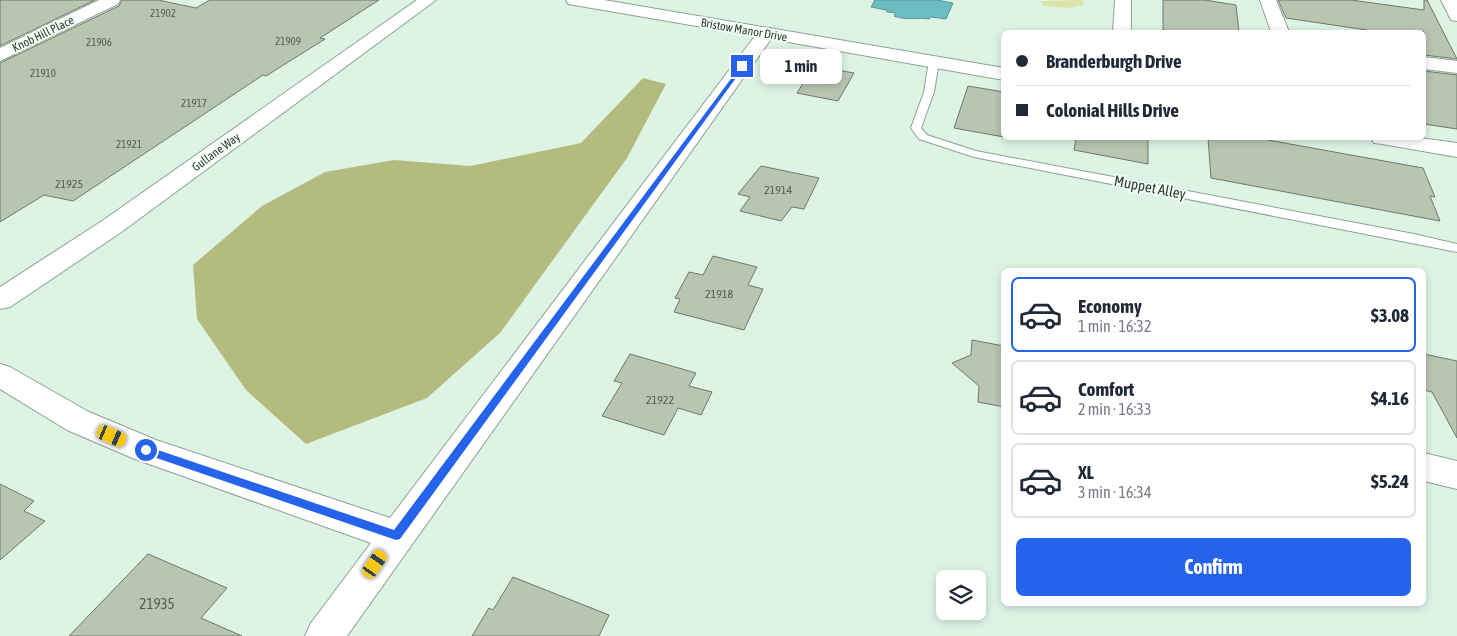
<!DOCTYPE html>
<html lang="en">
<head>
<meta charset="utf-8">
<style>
	body { margin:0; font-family:"Asap Condensed",sans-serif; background:#f2f2f3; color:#1f2937; height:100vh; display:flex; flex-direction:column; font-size:19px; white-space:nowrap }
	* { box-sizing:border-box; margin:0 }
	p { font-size:16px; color:#747a83 }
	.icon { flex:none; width:28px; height:28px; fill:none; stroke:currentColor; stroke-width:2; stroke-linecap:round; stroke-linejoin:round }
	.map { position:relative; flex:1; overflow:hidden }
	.sheet { position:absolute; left:1001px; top:268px; width:425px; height:338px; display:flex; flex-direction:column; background:#fff; border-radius:8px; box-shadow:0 2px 8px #0003 }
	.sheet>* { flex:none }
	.hud { position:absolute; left:1001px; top:30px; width:425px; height:110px; border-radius:8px; box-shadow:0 2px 8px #0003; display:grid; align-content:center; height:110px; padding:0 15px; background:#fff }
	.controls { position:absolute; left:936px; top:570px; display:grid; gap:10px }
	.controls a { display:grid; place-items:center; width:50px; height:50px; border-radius:8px; background:#fff; box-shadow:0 2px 8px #0003; font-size:25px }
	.end { position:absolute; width:22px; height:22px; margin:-11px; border:6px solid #2563eb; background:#fff; box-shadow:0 0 0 2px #fff }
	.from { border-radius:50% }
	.bubble { position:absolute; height:35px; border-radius:8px; background:#fff; box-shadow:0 2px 8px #0003; font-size:16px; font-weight:700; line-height:35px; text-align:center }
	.car { position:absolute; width:15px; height:30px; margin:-15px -8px; border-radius:6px; box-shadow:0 0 4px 1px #0007; background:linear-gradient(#f5c518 24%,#345 0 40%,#f5c518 0 76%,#345 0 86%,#f5c518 0) }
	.hud b { display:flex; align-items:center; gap:18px; height:48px; font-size:19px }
	.hud b+b { border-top:1px solid #e0e1e3 }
	.hud i { width:12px; height:12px; background:#1f2937 }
	ul { padding:9px 0 0; list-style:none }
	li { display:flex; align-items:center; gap:15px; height:75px; margin:0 10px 8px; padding:0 5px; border:2px solid #e0e1e3; border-radius:8px }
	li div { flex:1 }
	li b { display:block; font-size:19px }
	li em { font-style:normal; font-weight:700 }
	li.active { border-color:#2563eb }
	li>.icon { width:45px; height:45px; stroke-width:1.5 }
	.action { display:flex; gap:10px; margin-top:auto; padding:10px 15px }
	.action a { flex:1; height:58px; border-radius:8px; background:#2563eb; color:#fff; font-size:20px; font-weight:700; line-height:58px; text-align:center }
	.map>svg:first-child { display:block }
	.green { fill:#dde4aa }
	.forest { fill:#b4bb7f }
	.water { fill:#6bbdc2; stroke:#5a9698 }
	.building { fill:#b8c5b1; stroke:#6d7967 }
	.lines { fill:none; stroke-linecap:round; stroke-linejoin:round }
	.service-casing { stroke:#8ca294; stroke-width:2 }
	.minor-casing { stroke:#8ca294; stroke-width:2 }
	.service { fill:#fff; fill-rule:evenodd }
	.minor { fill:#fff; fill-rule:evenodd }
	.route { fill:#2563eb }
	.labels { text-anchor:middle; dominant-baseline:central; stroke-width:4; stroke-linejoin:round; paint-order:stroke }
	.far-number-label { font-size:11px; fill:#545e55 }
	.far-street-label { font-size:12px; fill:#333c36; stroke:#f1fff5 }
	.number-label { font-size:12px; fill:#545e55 }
	.street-label { font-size:15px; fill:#333c36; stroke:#f1fff5 }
	.near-number-label { font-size:15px; fill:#545e55 }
</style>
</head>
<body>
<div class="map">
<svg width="1457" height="636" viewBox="0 0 1457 636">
	<rect width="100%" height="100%" fill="#ddf4e5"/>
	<path class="green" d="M 1083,0 L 1083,5 L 1070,8 L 1044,6 L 1040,1 Z"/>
	<path class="forest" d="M 643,78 L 666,84 L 627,158 L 500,333 L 427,398 L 306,444 L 246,390 L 197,319 L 193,265 L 262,206 L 325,172 L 394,160 L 470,166 L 581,143 Z"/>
	<path class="water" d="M 875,0 L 937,0 L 953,3 L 946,19 L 931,17 L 929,19 C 917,17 907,21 894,16 L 896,13 L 887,12 L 886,10 L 871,7 Z"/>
	<path class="building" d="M 0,0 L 95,0 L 0,46 Z
		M 122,0 L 158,0 L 196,8 L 210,0 L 379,0 L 320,38 L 325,39 L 266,76 L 263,75 L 73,201 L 44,195 L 0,222 L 0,63 L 119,6 Z
		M 1163,0 L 1205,0 L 1236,5 L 1239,32 L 1179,32 L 1163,30 Z
		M 1278,0 L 1351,0 L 1424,10 L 1424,0 L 1427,0 L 1457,59 L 1424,55 L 1424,32 L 1380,32 L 1286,18 Z
		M 814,66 L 854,73 L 838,101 L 797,93 Z
		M 1424,71 L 1457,75 L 1457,129 L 1424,124 Z
		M 968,86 L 1004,92 L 1004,137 L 954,128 Z
		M 1076,138 L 1148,138 L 1148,164 L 1074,150 Z
		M 1208,138 L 1257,138 L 1423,168 L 1435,197 L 1430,196 L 1440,221 L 1211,178 Z
		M 761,166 L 819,178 L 804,209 L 792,207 L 781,221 L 740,211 L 750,197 L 738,194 Z
		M 713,256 L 757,267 L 748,285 L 763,289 L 744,330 L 674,312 L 680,299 L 675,298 L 689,272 L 703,275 Z
		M 972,340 L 1004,346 L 1004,407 L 978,402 L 979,386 L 952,363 L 971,355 Z
		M 630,354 L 696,373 L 689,386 L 712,392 L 701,415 L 678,408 L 664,435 L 602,416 L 622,383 L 614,381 Z
		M 1424,354 L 1457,361 L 1457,438 L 1432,392 L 1424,390 Z
		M 0,484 L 34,501 L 24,511 L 45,521 L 0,560 Z
		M 148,554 L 227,588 L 201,618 L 242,636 L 69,636 Z
		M 513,577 L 609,615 L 599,636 L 472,636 L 489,608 L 493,610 Z"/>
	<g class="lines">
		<g class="service-casing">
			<path id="service" d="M 934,58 L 939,61 L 934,92 L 921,128 L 927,135 L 976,151 L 1414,234 L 1457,244 L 1457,252 L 974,157 L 919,139 L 911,128 L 924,92 L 929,61 Z"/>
		</g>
		<g class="minor-casing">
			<path id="minor" d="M 99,0 L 120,0 L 118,4 L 0,61 L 0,48 Z
				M 417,0 L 436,0 L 120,233 L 10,307 L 0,309 L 0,287 L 102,221 Z
				M 566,0 L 604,0 L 1004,68 L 1004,80 L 771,39 L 347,636 L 305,636 L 311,623 L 371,543 L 135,459 L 67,430 L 0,389 L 0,364 L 10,367 L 89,412 L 156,440 L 390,518 L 755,36 L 574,5 L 568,4 Z
				M 1115,0 L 1131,0 L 1131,32 L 1113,32 Z
				M 1260,0 L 1276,0 L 1289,32 L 1271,32 Z
				M 1441,0 L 1457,0 L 1457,21 L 1451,20 Z
				M 1424,57 L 1457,61 L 1457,73 L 1424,69 Z
				M 1371,138 L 1420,138 L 1457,143 L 1457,157 L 1382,144 L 1374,143 Z
				M 1424,453 L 1457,461 L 1457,489 L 1424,481 Z"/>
		</g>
		<use href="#service" class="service"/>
		<use href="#minor" class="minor"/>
	</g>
	<path class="route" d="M 742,64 L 744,67 L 400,539 L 396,540 L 142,453 L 141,450 L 146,446 L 394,530 Z"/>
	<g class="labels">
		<g class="far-number-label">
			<text x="163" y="13">21902</text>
			<text x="288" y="41">21909</text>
			<text x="99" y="42">21906</text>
			<text x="43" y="73">21910</text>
			<text x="194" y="103">21917</text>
			<text x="129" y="144">21921</text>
		</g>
		<g class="far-street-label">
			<text transform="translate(744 30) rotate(10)">Bristow Manor Drive</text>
			<text transform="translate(43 34) rotate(-26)">Knob Hill Place</text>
			<text transform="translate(216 152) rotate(-36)">Gullane Way</text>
		</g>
		<g class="number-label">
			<text x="69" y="184">21925</text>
			<text x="778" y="190">21914</text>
			<text x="719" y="294">21918</text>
			<text x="660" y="400">21922</text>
		</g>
		<g class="street-label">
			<text transform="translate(1150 187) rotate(11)">Muppet Alley</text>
		</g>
		<g class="near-number-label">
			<text x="157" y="603">21935</text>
		</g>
	</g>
</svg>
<div class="controls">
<a><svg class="icon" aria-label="layers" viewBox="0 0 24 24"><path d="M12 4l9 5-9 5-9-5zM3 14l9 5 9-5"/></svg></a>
</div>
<i class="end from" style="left:146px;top:450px"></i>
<i class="end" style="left:742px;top:66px"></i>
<div class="bubble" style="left:760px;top:49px;width:82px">1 min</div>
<i class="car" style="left:112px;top:436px;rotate:113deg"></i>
<i class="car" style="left:375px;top:564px;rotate:35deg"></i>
<div class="hud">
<b><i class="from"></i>Branderburgh Drive</b>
<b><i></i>Colonial Hills Drive</b>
</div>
<section class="sheet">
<ul>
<li class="active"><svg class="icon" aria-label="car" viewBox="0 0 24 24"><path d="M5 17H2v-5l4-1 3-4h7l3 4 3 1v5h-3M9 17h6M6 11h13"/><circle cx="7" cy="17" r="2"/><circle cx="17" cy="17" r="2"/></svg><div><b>Economy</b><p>1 min · 16:32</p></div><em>$3.08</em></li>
<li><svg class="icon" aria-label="car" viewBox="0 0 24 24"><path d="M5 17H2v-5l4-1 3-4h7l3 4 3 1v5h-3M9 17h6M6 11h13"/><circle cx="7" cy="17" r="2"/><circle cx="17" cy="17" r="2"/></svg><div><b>Comfort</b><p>2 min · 16:33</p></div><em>$4.16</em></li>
<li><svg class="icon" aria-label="car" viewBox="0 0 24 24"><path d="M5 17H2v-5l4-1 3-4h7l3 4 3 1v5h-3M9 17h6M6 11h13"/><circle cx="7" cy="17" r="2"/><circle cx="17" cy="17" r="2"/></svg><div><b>XL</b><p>3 min · 16:34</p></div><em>$5.24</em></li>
</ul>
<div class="action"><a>Confirm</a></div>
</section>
</div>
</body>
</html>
